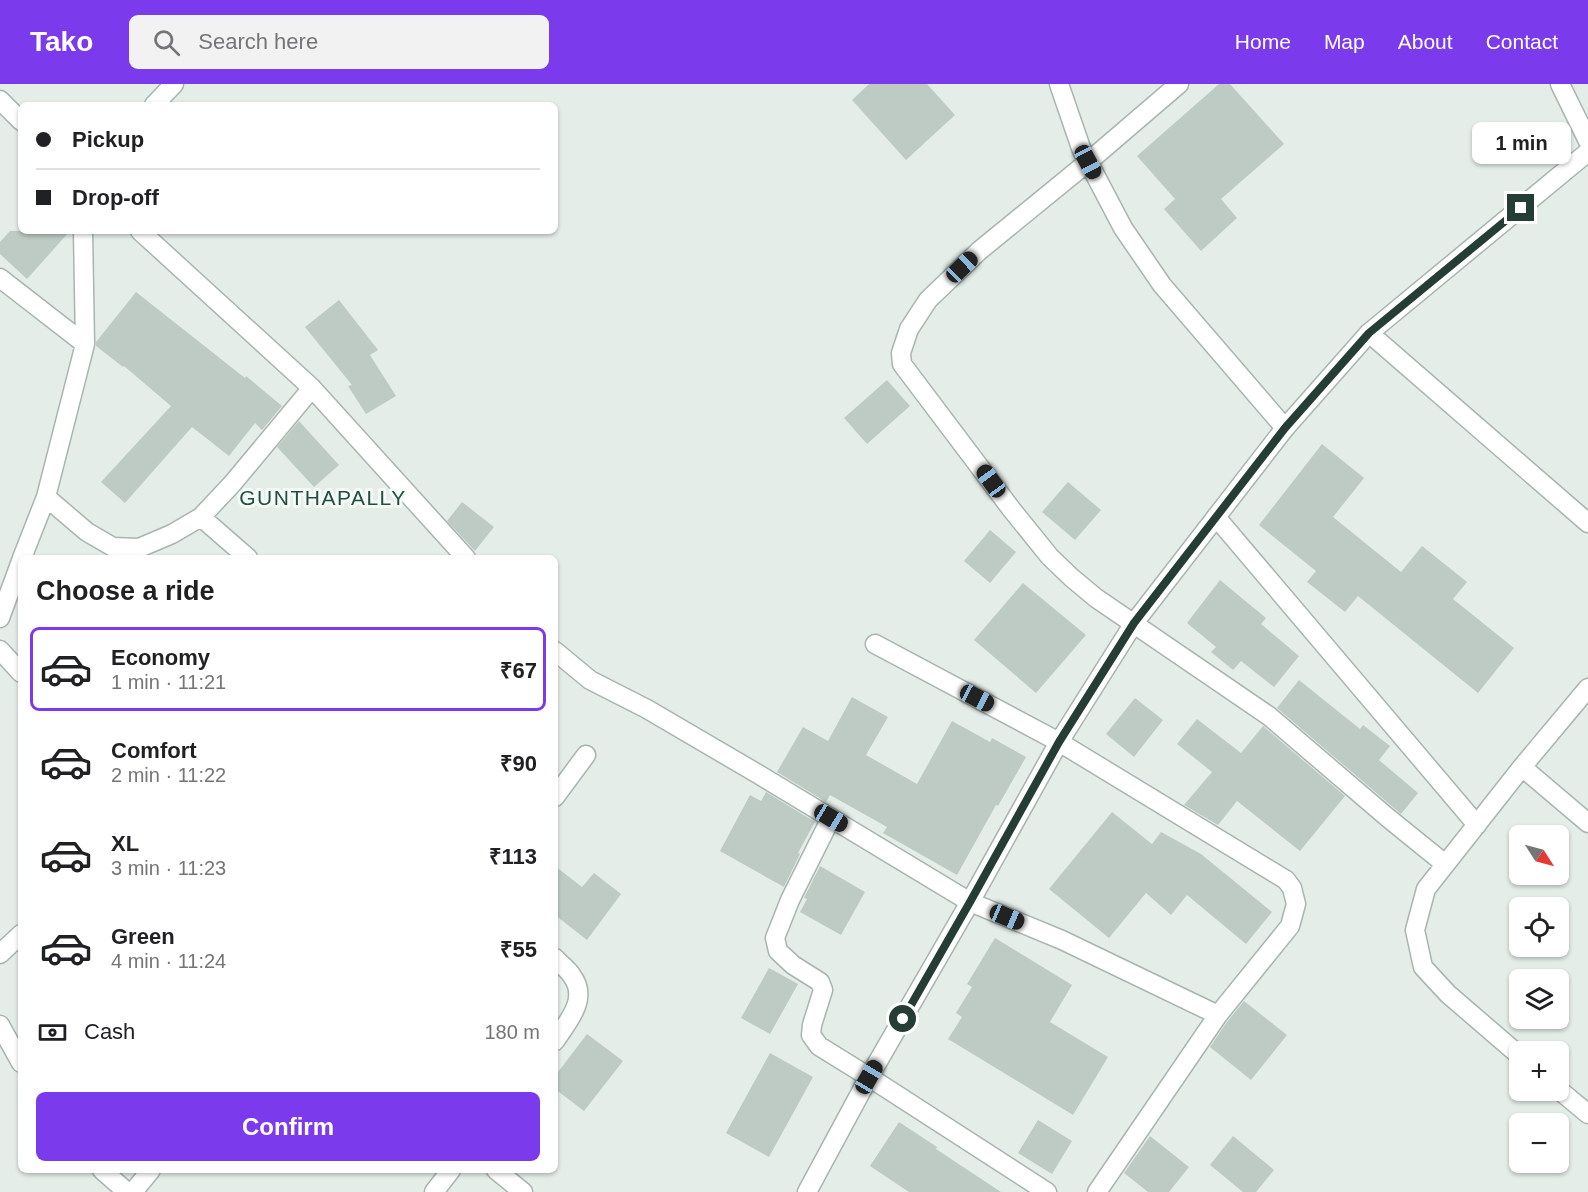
<!DOCTYPE html>
<html lang="en">
<head>
<meta charset="utf-8">
<style>
	body { margin:0; font-family:Arial,sans-serif; background:#f2f2f2; color:#202124; height:100vh; display:flex; flex-direction:column; font-size:22px; white-space:nowrap }
	* { box-sizing:border-box; margin:0 }
	p { font-size:20px; color:#757577 }
	.icon { flex:none; width:33px; height:33px; fill:none; stroke:currentColor; stroke-width:2; stroke-linecap:round; stroke-linejoin:round }
	.map { position:relative; flex:1; overflow:hidden }
	.side { position:absolute; left:18px; top:471px; width:540px; height:618px; display:flex; flex-direction:column; background:#fff; border-radius:9px; box-shadow:0 2px 4px #0004 }
	.side>* { flex:none }
	.banner { position:absolute; left:18px; top:18px; width:540px; height:132px; border-radius:9px; box-shadow:0 2px 4px #0004; display:grid; align-content:center; height:132px; padding:0 18px; background:#fff }
	.needle { width:39px; rotate:126deg }
	.controls { position:absolute; left:1509px; top:741px; display:grid; gap:12px }
	.controls a { display:grid; place-items:center; width:60px; height:60px; border-radius:9px; background:#fff; box-shadow:0 2px 4px #0004; font-size:30px }
	.end { position:absolute; width:27px; height:27px; margin:-14px; border:8px solid #253d35; background:#fff; box-shadow:0 0 0 3px #fff }
	.from { border-radius:50% }
	.bubble { position:absolute; height:42px; border-radius:9px; background:#fff; box-shadow:0 2px 4px #0004; font-size:20px; font-weight:600; line-height:42px; text-align:center }
	.car { position:absolute; width:18px; height:36px; margin:-18px -9px; border-radius:8px; box-shadow:0 0 4px 2px #0007; background:linear-gradient(#222 24%,#8ab4d8 0 40%,#222 0 76%,#8ab4d8 0 86%,#222 0) }
	.banner b { display:flex; align-items:center; gap:21px; height:57px; font-size:22px }
	.banner b+b { border-top:2px solid #e0e0e0 }
	.banner i { width:15px; height:15px; background:#202124 }
	ul { padding:0; list-style:none }
	li { display:flex; align-items:center; gap:18px; height:84px; margin:0 12px 9px; padding:0 6px; border:3px solid transparent; border-radius:9px }
	li div { flex:1 }
	li b { display:block; font-size:22px }
	li em { font-style:normal; font-weight:600 }
	li.active { border-color:#7c3aed }
	li>.icon { width:54px; height:54px; stroke-width:1.5 }
	h2 { padding:0 18px; font-size:27px; line-height:72px }
	.pay { display:flex; align-items:center; gap:15px; height:66px; padding:0 18px; font-size:22px }
	.pay p { margin-inline-start:auto }
	.primary-button { display:flex; gap:12px; margin-top:auto; padding:12px 18px }
	.primary-button a { flex:1; height:69px; border-radius:9px; background:#7c3aed; color:#fff; font-size:24px; font-weight:600; line-height:69px; text-align:center }
	header { display:flex; align-items:center; gap:36px; box-sizing:border-box; height:84px; padding:0 30px; background:#7c3aed; color:#fff }
	header strong { font-size:28px }
	nav { display:flex; gap:33px; margin-inline-start:auto; font-size:21px }
	.search { width:420px; height:54px; background:#f2f2f2; display:flex; align-items:center; gap:15px; box-sizing:border-box; padding:0 21px; border-radius:9px; color:#757577; font-size:22px }
	.map>svg:first-child { display:block }
	.building { fill:#bdcbc4 }
	.lines { fill:none; stroke-linecap:round; stroke-linejoin:round }
	.service-casing { stroke:#a8b5af; stroke-width:21 }
	.minor-casing { stroke:#a8b5af; stroke-width:21 }
	.tertiary-casing { stroke:#a8b5af; stroke-width:21 }
	.service { stroke:#fff; stroke-width:18 }
	.minor { stroke:#fff; stroke-width:18 }
	.tertiary { stroke:#fff; stroke-width:18 }
	.route { stroke:#253d35; stroke-width:8 }
	.labels { text-anchor:middle; dominant-baseline:central; stroke-width:6; stroke-linejoin:round; paint-order:stroke }
	.quarter-label { font-size:21px; letter-spacing:1.5px; fill:#234e40; stroke:#f5faf7 }
</style>
</head>
<body>
<header>
<strong>Tako</strong>
<div class="search"><svg class="icon" aria-label="search" viewBox="0 0 24 24"><circle cx="10" cy="10" r="6"/><path d="M15 15l6 6"/></svg>Search here</div>
<nav><a>Home</a><a>Map</a><a>About</a><a>Contact</a></nav>
</header>
<div class="map">
<svg width="1588" height="1108" viewBox="0 0 1588 1108">
	<rect width="100%" height="100%" fill="#e5ede9"/>
	<path class="building" d="M 869,0 L 927,0 L 955,31 L 906,76 L 852,16 Z
		M 1219,0 L 1230,0 L 1284,60 L 1221,115 L 1237,134 L 1201,167 L 1164,125 L 1175,115 L 1137,72 Z
		M 10,147 L 70,147 L 27,195 L 0,170 L 0,158 Z
		M 136,208 L 245,294 L 246,292 L 282,322 L 262,346 L 255,339 L 229,372 L 192,343 L 125,419 L 101,398 L 171,322 L 124,282 L 123,283 L 96,262 L 96,258 Z
		M 339,216 L 378,266 L 370,271 L 396,312 L 366,330 L 348,302 L 352,301 L 305,243 Z
		M 887,296 L 910,322 L 867,360 L 844,334 Z
		M 299,337 L 339,381 L 314,403 L 277,363 Z
		M 1322,360 L 1364,394 L 1333,433 L 1401,488 L 1422,462 L 1467,498 L 1453,515 L 1514,564 L 1478,609 L 1358,512 L 1345,528 L 1307,498 L 1316,487 L 1259,441 Z
		M 1068,398 L 1101,426 L 1075,456 L 1042,428 Z
		M 462,418 L 494,443 L 475,467 L 447,437 Z
		M 990,446 L 1016,468 L 990,499 L 964,477 Z
		M 1220,496 L 1266,534 L 1261,540 L 1299,572 L 1274,603 L 1241,577 L 1233,586 L 1211,568 L 1216,563 L 1187,539 Z
		M 1023,499 L 1086,551 L 1036,609 L 974,556 Z
		M 1299,596 L 1360,645 L 1363,641 L 1390,662 L 1379,676 L 1418,709 L 1401,730 L 1277,624 Z
		M 852,613 L 888,633 L 866,671 L 917,700 L 952,637 L 990,658 L 992,654 L 1026,673 L 998,722 L 996,721 L 957,791 L 883,749 L 887,743 L 830,711 L 826,718 L 777,688 L 803,643 L 828,657 Z
		M 1135,614 L 1163,636 L 1134,673 L 1106,650 Z
		M 1197,635 L 1241,669 L 1263,642 L 1345,712 L 1300,767 L 1237,717 L 1218,741 L 1184,721 L 1212,688 L 1177,660 Z
		M 766,708 L 815,738 L 798,769 L 800,770 L 784,803 L 720,767 L 750,711 L 761,717 Z
		M 1112,728 L 1152,760 L 1161,748 L 1201,770 L 1272,828 L 1246,860 L 1187,811 L 1171,831 L 1146,809 L 1109,854 L 1049,805 Z
		M 555,782 L 582,803 L 594,789 L 621,810 L 587,856 L 555,831 Z
		M 820,782 L 865,808 L 841,851 L 800,828 L 807,815 L 804,814 Z
		M 995,854 L 1072,901 L 1050,938 L 1108,973 L 1073,1031 L 948,955 L 962,933 L 956,929 L 972,903 L 967,900 Z
		M 769,884 L 798,900 L 770,950 L 741,934 Z
		M 1244,917 L 1287,951 L 1251,996 L 1210,963 L 1227,938 Z
		M 587,950 L 623,977 L 584,1027 L 555,1005 L 555,992 Z
		M 770,969 L 813,993 L 769,1073 L 726,1049 Z
		M 1038,1036 L 1072,1057 L 1052,1090 L 1018,1069 Z
		M 899,1038 L 937,1063 L 936,1065 L 1001,1108 L 909,1108 L 870,1082 Z
		M 1150,1052 L 1189,1083 L 1169,1108 L 1148,1108 L 1124,1089 Z
		M 1233,1052 L 1274,1086 L 1256,1108 L 1243,1108 L 1210,1081 Z"/>
	<g class="lines">
		<g class="service-casing">
			<path id="service" d="M 1560,0 L 1588,57"/>
		</g>
		<g class="minor-casing">
			<path id="minor" d="M 1059,0 L 1081,64 L 1123,144 L 1162,201 L 1285,344
				M 1179,0 L 1088,78 L 979,167 L 928,216 L 909,245 L 901,269 L 902,280 L 1012,426 L 1050,473 L 1072,494 L 1096,514 L 1269,632 L 1387,733 L 1445,780
				M 0,16 L 21,37
				M 154,21 L 174,0
				M 140,147 L 312,304 L 466,474
				M 0,194 L 85,260
				M 1369,249 L 1588,439
				M 46,413 L 87,448 L 113,463 L 139,464 L 172,450 L 201,433 L 232,400 L 312,304
				M 201,433 L 248,474
				M 1216,433 L 1477,741
				M 22,474 L 46,413 L 85,260 L 83,147
				M 0,534 L 21,477
				M 875,560 L 1059,658 L 1286,796 L 1292,804 L 1296,820 L 1290,842 L 1218,931 L 1097,1108
				M 0,566 L 21,589
				M 555,567 L 590,596 L 647,625 L 758,690 L 970,818 L 1062,856 L 1218,931
				M 1522,683 L 1588,739
				M 555,713 L 586,671
				M 831,734 L 790,816 L 775,854 L 778,867 L 793,881 L 820,898 L 823,906 L 812,941 L 811,951 L 819,962 L 869,993 L 1047,1108
				M 0,870 L 21,850
				M 555,874 C 560,880 568,885 572,892 C 589,915 568,937 555,957
				M 0,941 L 21,979
				M 1520,972 L 1448,910 L 1423,883 L 1415,846 L 1426,805 L 1522,683 L 1588,604
				M 1558,1005 L 1588,1030
				M 102,1086 L 127,1108
				M 496,1086 L 523,1108
				M 133,1108 L 151,1086
				M 434,1108 L 451,1086"/>
		</g>
		<g class="tertiary-casing">
			<path id="tertiary" d="M 807,1108 L 869,993 L 970,818 L 1059,658 L 1134,539 L 1285,344 L 1369,249 L 1588,68"/>
		</g>
		<use href="#service" class="service"/>
		<use href="#minor" class="minor"/>
		<use href="#tertiary" class="tertiary"/>
	</g>
	<g class="lines">
		<path class="route" d="M 903,935 L 970,818 L 1059,658 L 1134,539 L 1285,344 L 1369,249 L 1521,124"/>
	</g>
	<g class="labels">
		<g class="quarter-label">
			<text x="323" y="413">GUNTHAPALLY</text>
		</g>
	</g>
</svg>
<div class="controls">
<a><svg class="needle" viewBox="-14 -14 28 28"><path d="M0-13l5 13h-10z" fill="#e53935"/><path d="M0 13l5-13h-10z" fill="#757577"/></svg></a>
<a><svg class="icon" aria-label="locate" viewBox="0 0 24 24"><circle cx="12" cy="12" r="6"/><path d="M12 2v4M12 18v4M2 12h4M18 12h4"/></svg></a>
<a><svg class="icon" aria-label="layers" viewBox="0 0 24 24"><path d="M12 4l9 5-9 5-9-5zM3 14l9 5 9-5"/></svg></a>
<a>+</a>
<a>−</a>
</div>
<i class="end from" style="left:903px;top:935px"></i>
<i class="end" style="left:1521px;top:124px"></i>
<div class="bubble" style="left:1472px;top:38px;width:99px">1 min</div>
<i class="car" style="left:1088px;top:78px;rotate:152deg"></i>
<i class="car" style="left:962px;top:183px;rotate:46deg"></i>
<i class="car" style="left:991px;top:397px;rotate:324deg"></i>
<i class="car" style="left:977px;top:614px;rotate:118deg"></i>
<i class="car" style="left:831px;top:734px;rotate:121deg"></i>
<i class="car" style="left:1007px;top:833px;rotate:113deg"></i>
<i class="car" style="left:869px;top:993px;rotate:30deg"></i>
<div class="banner">
<b><i class="from"></i>Pickup</b>
<b><i></i>Drop-off</b>
</div>
<section class="side">
<h2>Choose a ride</h2>
<ul>
<li class="active"><svg class="icon" aria-label="car" viewBox="0 0 24 24"><path d="M5 17H2v-5l4-1 3-4h7l3 4 3 1v5h-3M9 17h6M6 11h13"/><circle cx="7" cy="17" r="2"/><circle cx="17" cy="17" r="2"/></svg><div><b>Economy</b><p>1 min · 11:21</p></div><em>₹67</em></li>
<li><svg class="icon" aria-label="car" viewBox="0 0 24 24"><path d="M5 17H2v-5l4-1 3-4h7l3 4 3 1v5h-3M9 17h6M6 11h13"/><circle cx="7" cy="17" r="2"/><circle cx="17" cy="17" r="2"/></svg><div><b>Comfort</b><p>2 min · 11:22</p></div><em>₹90</em></li>
<li><svg class="icon" aria-label="car" viewBox="0 0 24 24"><path d="M5 17H2v-5l4-1 3-4h7l3 4 3 1v5h-3M9 17h6M6 11h13"/><circle cx="7" cy="17" r="2"/><circle cx="17" cy="17" r="2"/></svg><div><b>XL</b><p>3 min · 11:23</p></div><em>₹113</em></li>
<li><svg class="icon" aria-label="car" viewBox="0 0 24 24"><path d="M5 17H2v-5l4-1 3-4h7l3 4 3 1v5h-3M9 17h6M6 11h13"/><circle cx="7" cy="17" r="2"/><circle cx="17" cy="17" r="2"/></svg><div><b>Green</b><p>4 min · 11:24</p></div><em>₹55</em></li>
</ul>
<div class="pay"><svg class="icon" aria-label="cash" viewBox="0 0 24 24"><path d="M3 7h18v10H3z"/><circle cx="12" cy="12" r="2"/></svg>Cash<p>180 m</p></div>
<div class="primary-button"><a>Confirm</a></div>
</section>
</div>
</body>
</html>
